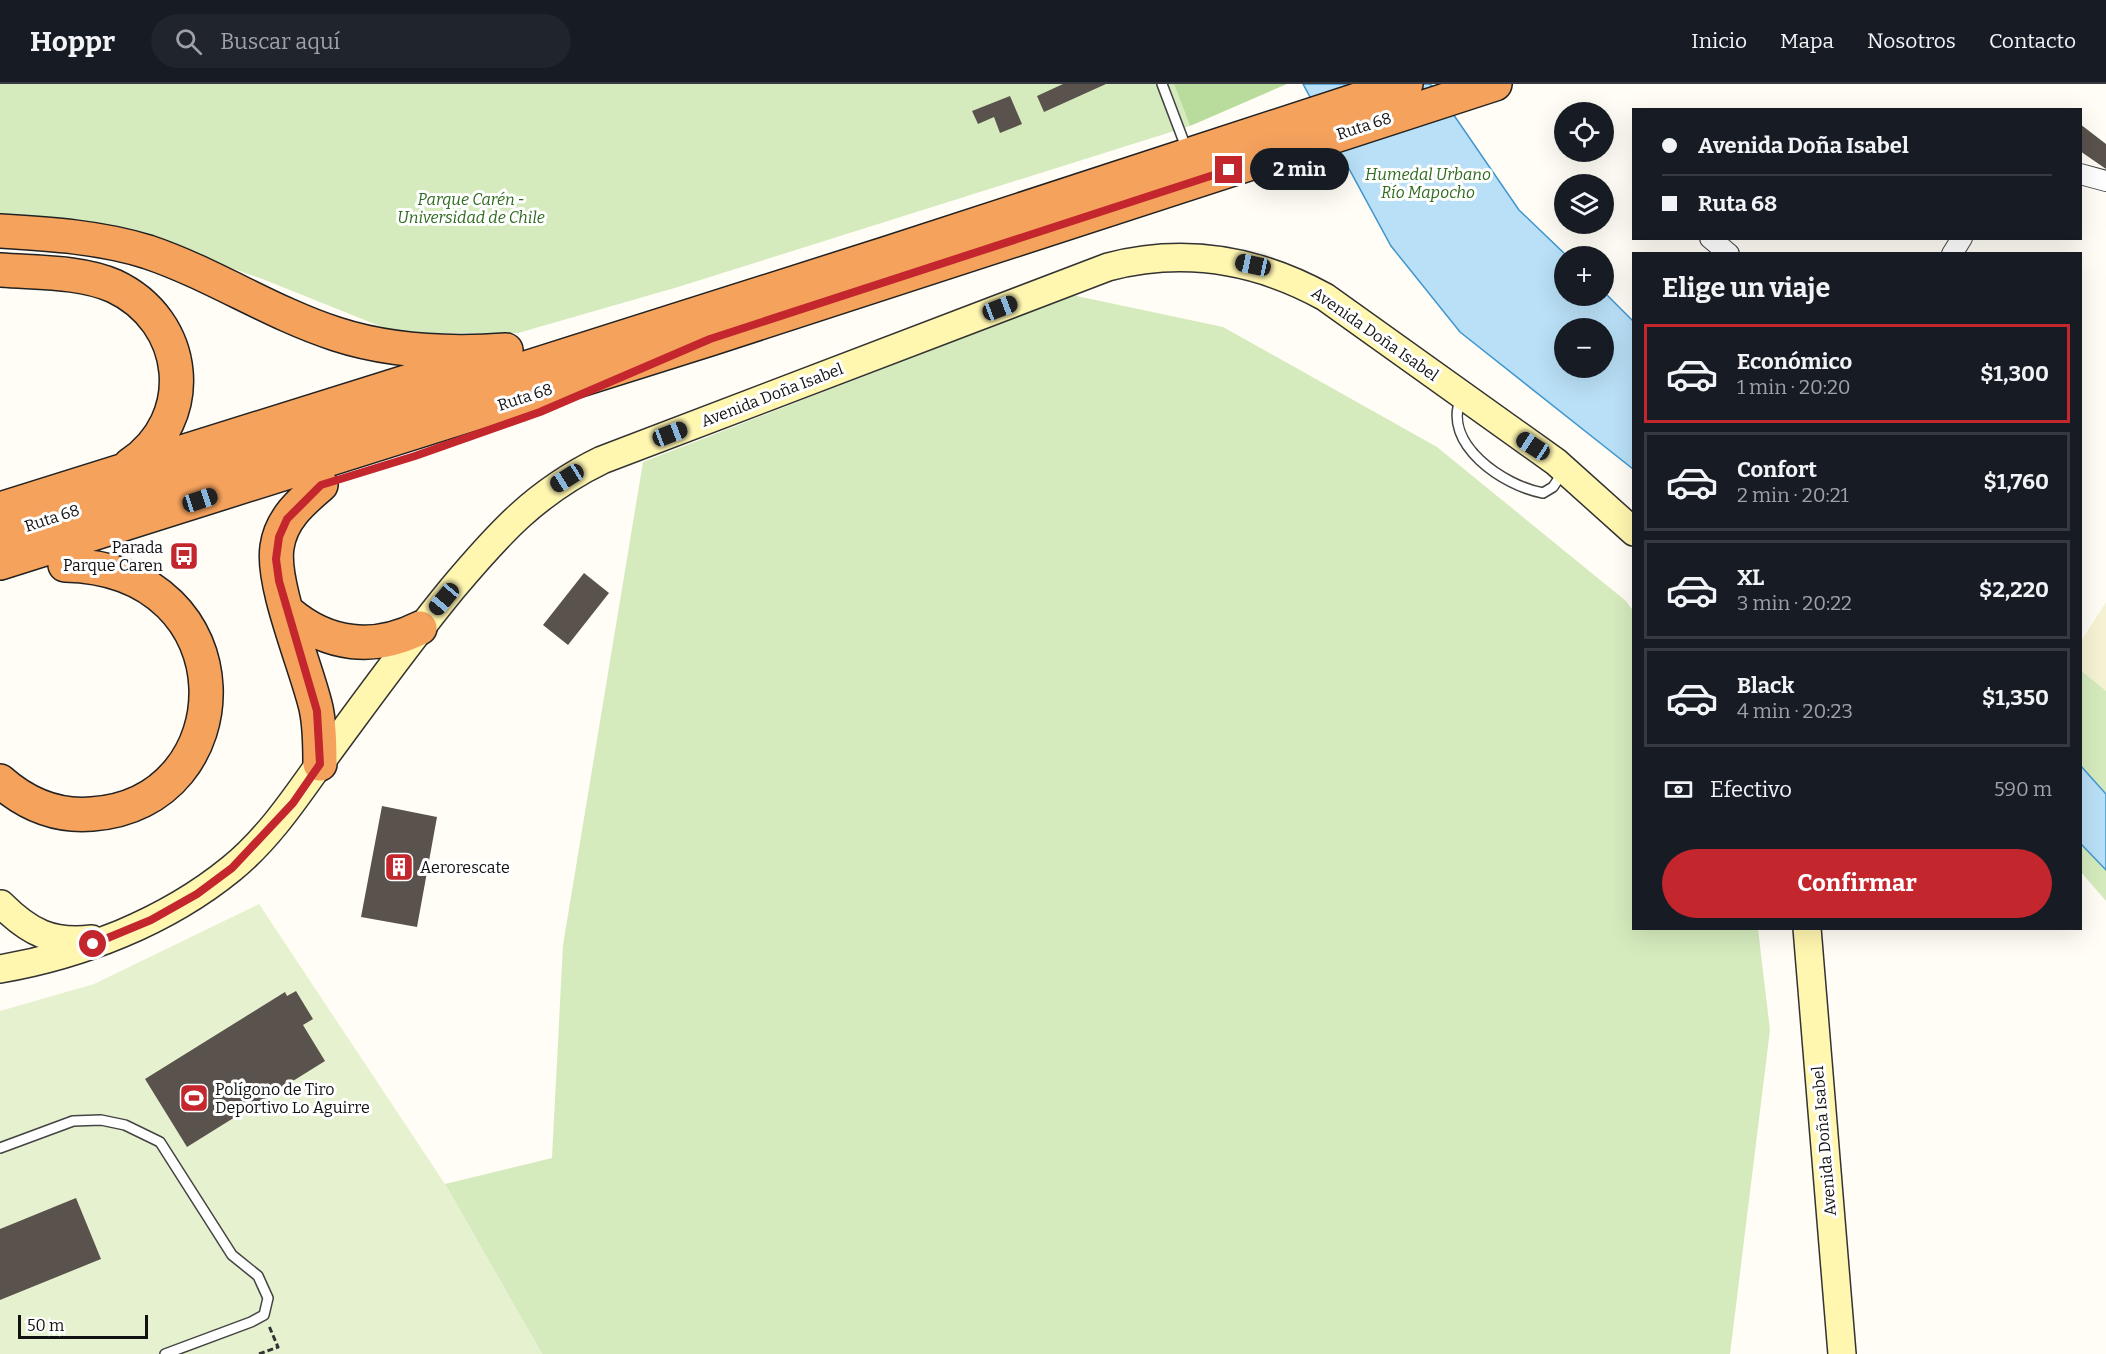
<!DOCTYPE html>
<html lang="es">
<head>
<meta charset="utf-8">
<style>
	body { margin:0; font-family:Bitter,serif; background:#20242c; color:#f1f3f6; height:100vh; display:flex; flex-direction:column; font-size:22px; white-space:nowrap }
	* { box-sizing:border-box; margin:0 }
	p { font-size:20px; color:#9ea1a6 }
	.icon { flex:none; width:33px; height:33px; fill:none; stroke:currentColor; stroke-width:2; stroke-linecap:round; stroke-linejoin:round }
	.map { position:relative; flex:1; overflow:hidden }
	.sheet { position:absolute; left:1632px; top:168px; width:450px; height:678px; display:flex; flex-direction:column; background:#171b24; border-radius:0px; box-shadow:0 6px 24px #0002 }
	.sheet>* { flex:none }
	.top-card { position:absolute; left:1632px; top:24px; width:450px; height:132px; border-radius:0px; box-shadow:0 6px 24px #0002; display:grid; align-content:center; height:132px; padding:0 30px; background:#171b24 }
	.tools { position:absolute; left:1554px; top:18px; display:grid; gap:12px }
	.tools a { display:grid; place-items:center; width:60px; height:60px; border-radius:50%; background:#171b24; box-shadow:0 6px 24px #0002; font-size:30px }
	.scale { position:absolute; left:18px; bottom:15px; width:130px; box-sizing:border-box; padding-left:6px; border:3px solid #111; border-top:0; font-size:16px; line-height:21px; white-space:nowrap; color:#111; -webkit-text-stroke:4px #fff; paint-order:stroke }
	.end { position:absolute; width:27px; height:27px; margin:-14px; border:8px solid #c4262e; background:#fff; box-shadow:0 0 0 3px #fff }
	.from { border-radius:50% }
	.bubble { position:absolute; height:42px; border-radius:21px; background:#171b24; box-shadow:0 6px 24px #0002; font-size:20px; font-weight:700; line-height:42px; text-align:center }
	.car { position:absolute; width:18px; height:36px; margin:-18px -9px; border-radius:8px; box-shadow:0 0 4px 2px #0007; background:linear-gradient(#222 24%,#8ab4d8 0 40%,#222 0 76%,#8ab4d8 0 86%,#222 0) }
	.top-card b { display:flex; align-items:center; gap:21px; height:57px; font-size:22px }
	.top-card b+b { border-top:2px solid #363941 }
	.top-card i { width:15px; height:15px; background:#f1f3f6 }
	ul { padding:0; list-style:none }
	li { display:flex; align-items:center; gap:18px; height:99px; margin:0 12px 9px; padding:0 18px; border:3px solid #363941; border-radius:0px }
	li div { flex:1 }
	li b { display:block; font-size:22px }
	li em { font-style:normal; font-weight:700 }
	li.current { border-color:#c4262e }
	li>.icon { width:54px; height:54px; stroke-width:1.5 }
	h2 { padding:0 30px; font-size:27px; line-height:72px }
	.pay { display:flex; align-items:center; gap:15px; height:66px; padding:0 30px; font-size:22px }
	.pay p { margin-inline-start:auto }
	.action { display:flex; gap:12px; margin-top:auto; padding:12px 30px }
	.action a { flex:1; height:69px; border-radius:36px; background:#c4262e; color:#fff; font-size:24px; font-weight:700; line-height:69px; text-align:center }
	header { display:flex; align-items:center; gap:36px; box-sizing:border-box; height:84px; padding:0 30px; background:#171b24; border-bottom:2px solid #363941 }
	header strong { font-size:28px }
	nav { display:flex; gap:33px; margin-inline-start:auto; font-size:21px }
	.search { width:420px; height:54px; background:#20242c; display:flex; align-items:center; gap:15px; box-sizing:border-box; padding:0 21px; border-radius:33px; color:#9ea1a6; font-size:22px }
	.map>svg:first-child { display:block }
	.farmland { fill:#f6f3d4 }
	.green { fill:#d5ebbd }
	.forest { fill:#b9dc9c }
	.pitch { fill:#e6f2cf }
	.water { fill:#b9e0f7; stroke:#3f96cf; stroke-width:1.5; fill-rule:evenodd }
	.building { fill:#5a524d }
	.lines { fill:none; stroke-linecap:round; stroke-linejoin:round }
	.lane-casing { stroke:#444; stroke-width:12 }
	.street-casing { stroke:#444; stroke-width:22 }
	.secondary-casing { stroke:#333; stroke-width:30 }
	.highway-casing { stroke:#222; stroke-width:36 }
	.path { stroke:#333; stroke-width:3; stroke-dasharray:6 3; stroke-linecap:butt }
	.lane { stroke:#fff; stroke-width:9 }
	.street { stroke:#fff; stroke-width:20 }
	.secondary { stroke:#fff6b0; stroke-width:27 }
	.highway { stroke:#f5a25d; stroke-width:33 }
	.route { stroke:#c4262e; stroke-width:8 }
	.labels { text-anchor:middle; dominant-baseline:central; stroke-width:6; stroke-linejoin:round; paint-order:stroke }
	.street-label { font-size:16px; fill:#111; stroke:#fff }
	.park-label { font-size:16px; font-style:italic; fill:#2f6b1f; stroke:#fff }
	.poi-label { font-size:16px; fill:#111; stroke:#fff; text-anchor:start }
</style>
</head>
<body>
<header>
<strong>Hoppr</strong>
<div class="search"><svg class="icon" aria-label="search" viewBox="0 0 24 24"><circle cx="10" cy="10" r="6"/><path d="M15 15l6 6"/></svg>Buscar aquí</div>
<nav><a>Inicio</a><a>Mapa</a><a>Nosotros</a><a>Contacto</a></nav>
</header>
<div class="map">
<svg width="2106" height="1270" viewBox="0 0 2106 1270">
	<rect width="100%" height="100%" fill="#fffdf5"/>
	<path class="farmland" d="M 2106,518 L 2106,682 L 2081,658 L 2080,559 Z"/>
	<path class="green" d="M 0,0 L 1174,0 L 1190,42 L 678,203 L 518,249 L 397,249 L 265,196 L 125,146 L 0,137 Z
		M 1072,211 L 1223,243 L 1437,363 L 1626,517 L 1634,528 L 1634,844 L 1758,845 L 1770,946 L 1730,1270 L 542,1270 L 445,1100 L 552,1074 L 563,861 L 643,378 Z
		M 2080,586 L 2106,607 L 2106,817 L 2081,788 Z"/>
	<path class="forest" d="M 1174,0 L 1287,0 L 1190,42 Z"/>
	<path class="pitch" d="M 259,820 L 445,1100 L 542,1270 L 0,1270 L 0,927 L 94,900 Z"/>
	<path class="water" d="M 1303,0 L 1430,0 L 1438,8 L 1519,126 L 1567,172 L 1564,172 L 1564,212 L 1604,212 L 1604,208 L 1633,237 L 1633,385 L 1460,248 L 1391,162 ZM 1564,244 L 1604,244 L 1604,284 L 1564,284 Z
		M 2080,681 L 2106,710 L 2106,786 L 2081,760 Z"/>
	<path class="building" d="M 1063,0 L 1106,0 L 1044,28 L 1037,12 Z
		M 1010,12 L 1022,40 L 1000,49 L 994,33 L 978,40 L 972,27 Z
		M 2080,40 L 2106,60 L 2106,85 L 2080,67 Z
		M 584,489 L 609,509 L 568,561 L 543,541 Z
		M 382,722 L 437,733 L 417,843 L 361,833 Z
		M 296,907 L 313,935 L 303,941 L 325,977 L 187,1063 L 145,995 L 285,908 L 287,912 Z
		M 76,1114 L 101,1175 L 0,1216 L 0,1145 Z"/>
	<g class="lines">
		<g class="lane-casing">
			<path id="lane" d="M 1162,0 L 1187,66
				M 1461,314 C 1441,360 1504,402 1543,409 L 1553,403 L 1563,388
				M 0,1064 L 73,1037 L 101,1036 L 125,1041 L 160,1058 L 232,1171 L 258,1192 L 268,1214 L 264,1231 L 251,1238 L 165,1270"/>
		</g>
		<g class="street-casing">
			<path id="street" d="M 2080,90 L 2106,97
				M 1710,154 L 1729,170
				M 1952,170 L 1962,154"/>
		</g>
		<g class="secondary-casing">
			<path id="secondary" d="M 1,820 C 29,848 52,860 92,855
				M 1807,844 L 1842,1270
				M 0,885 C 81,871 166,838 231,785 C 267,756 294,716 321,678 C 364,620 406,561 452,505 C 499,449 536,408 602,376 L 1108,183 C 1185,163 1256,175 1325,213 L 1556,378 L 1634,448"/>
		</g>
		<g class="highway-casing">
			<path id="highway" d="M 0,147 C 50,150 100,153 148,168 C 213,190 271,229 336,250 C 391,268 449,270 506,266
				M 0,186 C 36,189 80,187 114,202 C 189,237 199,335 130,381
				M 0,425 L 473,277
				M 0,451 L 888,169 L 1406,0
				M 0,479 L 710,255 L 1495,0
				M 289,529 C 328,562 374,567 420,544
				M 320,680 C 320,662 320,642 316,624 C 307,584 271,501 277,463 C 281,435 301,418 321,401
				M 0,697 C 26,720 56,733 92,730 C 245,720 252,485 65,481"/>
		</g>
		<path class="path" d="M 259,1270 L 278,1263 L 269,1242"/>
		<use href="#lane" class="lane"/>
		<use href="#street" class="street"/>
		<use href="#secondary" class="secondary"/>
		<use href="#highway" class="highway"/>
	</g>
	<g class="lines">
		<path class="route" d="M 93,860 L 151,836 L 197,810 L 232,784 L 293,719 L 320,680 L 317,627 L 279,497 L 276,475 L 279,453 L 287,435 L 321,401 L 415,372 L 540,328 L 710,255 L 1229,86"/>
	</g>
	<defs>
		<g id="bus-square" transform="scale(1.5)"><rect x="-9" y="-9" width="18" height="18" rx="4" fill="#c4262e" stroke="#fff"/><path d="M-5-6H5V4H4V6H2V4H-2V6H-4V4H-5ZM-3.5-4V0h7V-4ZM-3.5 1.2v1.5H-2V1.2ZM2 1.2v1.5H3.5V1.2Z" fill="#fff"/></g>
		<g id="building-square" transform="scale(1.5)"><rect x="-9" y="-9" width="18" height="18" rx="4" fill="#c4262e" stroke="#fff"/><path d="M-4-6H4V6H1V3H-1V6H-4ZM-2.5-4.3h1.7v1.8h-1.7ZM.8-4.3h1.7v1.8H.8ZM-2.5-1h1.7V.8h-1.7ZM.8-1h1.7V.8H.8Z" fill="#fff"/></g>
		<g id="stadium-square" transform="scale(1.5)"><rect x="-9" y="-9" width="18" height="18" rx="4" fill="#c4262e" stroke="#fff"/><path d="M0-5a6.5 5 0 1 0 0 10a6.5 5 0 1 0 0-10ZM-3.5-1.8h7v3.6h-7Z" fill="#fff"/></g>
	</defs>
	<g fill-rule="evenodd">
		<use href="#bus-square" x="184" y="472"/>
		<use href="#building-square" x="399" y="783"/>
		<use href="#stadium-square" x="194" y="1014"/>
	</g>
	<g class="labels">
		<g class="street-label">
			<text transform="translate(1364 42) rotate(-18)">Ruta 68</text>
			<text transform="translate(1375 250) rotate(35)">Avenida Doña Isabel</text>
			<text transform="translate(772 311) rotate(-21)">Avenida Doña Isabel</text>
			<text transform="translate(525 313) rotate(-18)">Ruta 68</text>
			<text transform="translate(52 434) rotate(-18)">Ruta 68</text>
			<text transform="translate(1824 1057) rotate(-95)">Avenida Doña Isabel</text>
		</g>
		<g class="park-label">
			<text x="1428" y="90">Humedal Urbano<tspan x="1428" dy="18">Río Mapocho</tspan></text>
			<text x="471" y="115">Parque Carén -<tspan x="471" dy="18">Universidad de Chile</tspan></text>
		</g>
		<g class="poi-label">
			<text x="163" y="463" text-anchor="end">Parada<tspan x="163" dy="18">Parque Caren</tspan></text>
			<text x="420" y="783">Aerorescate</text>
			<text x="215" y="1005">Polígono de Tiro<tspan x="215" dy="18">Deportivo Lo Aguirre</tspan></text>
		</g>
	</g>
</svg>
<div class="tools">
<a><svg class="icon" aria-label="locate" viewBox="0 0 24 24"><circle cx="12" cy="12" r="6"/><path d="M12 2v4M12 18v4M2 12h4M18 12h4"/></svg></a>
<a><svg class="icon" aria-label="layers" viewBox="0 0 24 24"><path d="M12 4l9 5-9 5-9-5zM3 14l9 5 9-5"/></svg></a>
<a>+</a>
<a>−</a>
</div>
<div class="scale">50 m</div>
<i class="end from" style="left:93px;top:860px"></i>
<i class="end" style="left:1229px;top:86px"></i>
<div class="bubble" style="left:1250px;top:64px;width:99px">2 min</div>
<i class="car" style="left:1253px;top:181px;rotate:282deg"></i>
<i class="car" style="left:1000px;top:224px;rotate:69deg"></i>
<i class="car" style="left:670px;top:350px;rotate:69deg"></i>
<i class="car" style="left:1533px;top:362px;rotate:303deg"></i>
<i class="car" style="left:567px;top:394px;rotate:238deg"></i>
<i class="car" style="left:200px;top:416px;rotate:72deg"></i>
<i class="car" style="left:444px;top:515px;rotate:220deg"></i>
<div class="top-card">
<b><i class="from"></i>Avenida Doña Isabel</b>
<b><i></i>Ruta 68</b>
</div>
<section class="sheet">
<h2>Elige un viaje</h2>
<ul>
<li class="current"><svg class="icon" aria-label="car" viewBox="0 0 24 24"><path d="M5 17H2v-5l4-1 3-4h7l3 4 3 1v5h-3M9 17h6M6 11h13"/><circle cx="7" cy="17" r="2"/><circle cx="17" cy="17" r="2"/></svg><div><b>Económico</b><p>1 min · 20:20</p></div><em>$1,300</em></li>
<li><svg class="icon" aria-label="car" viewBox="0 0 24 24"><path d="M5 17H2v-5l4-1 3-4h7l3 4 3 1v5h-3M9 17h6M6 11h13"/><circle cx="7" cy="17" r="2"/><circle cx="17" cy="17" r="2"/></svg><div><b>Confort</b><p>2 min · 20:21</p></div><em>$1,760</em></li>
<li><svg class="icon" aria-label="car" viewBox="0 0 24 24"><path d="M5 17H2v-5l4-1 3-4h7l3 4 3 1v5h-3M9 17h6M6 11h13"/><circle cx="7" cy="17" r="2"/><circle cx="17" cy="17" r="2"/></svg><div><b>XL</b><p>3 min · 20:22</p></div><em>$2,220</em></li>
<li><svg class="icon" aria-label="car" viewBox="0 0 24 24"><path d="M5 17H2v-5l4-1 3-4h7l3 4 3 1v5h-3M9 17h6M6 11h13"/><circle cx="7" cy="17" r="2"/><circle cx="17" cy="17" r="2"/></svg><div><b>Black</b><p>4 min · 20:23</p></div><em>$1,350</em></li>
</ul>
<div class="pay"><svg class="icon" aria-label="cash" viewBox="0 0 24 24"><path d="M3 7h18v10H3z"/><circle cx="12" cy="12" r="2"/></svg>Efectivo<p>590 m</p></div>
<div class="action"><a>Confirmar</a></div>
</section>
</div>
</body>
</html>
